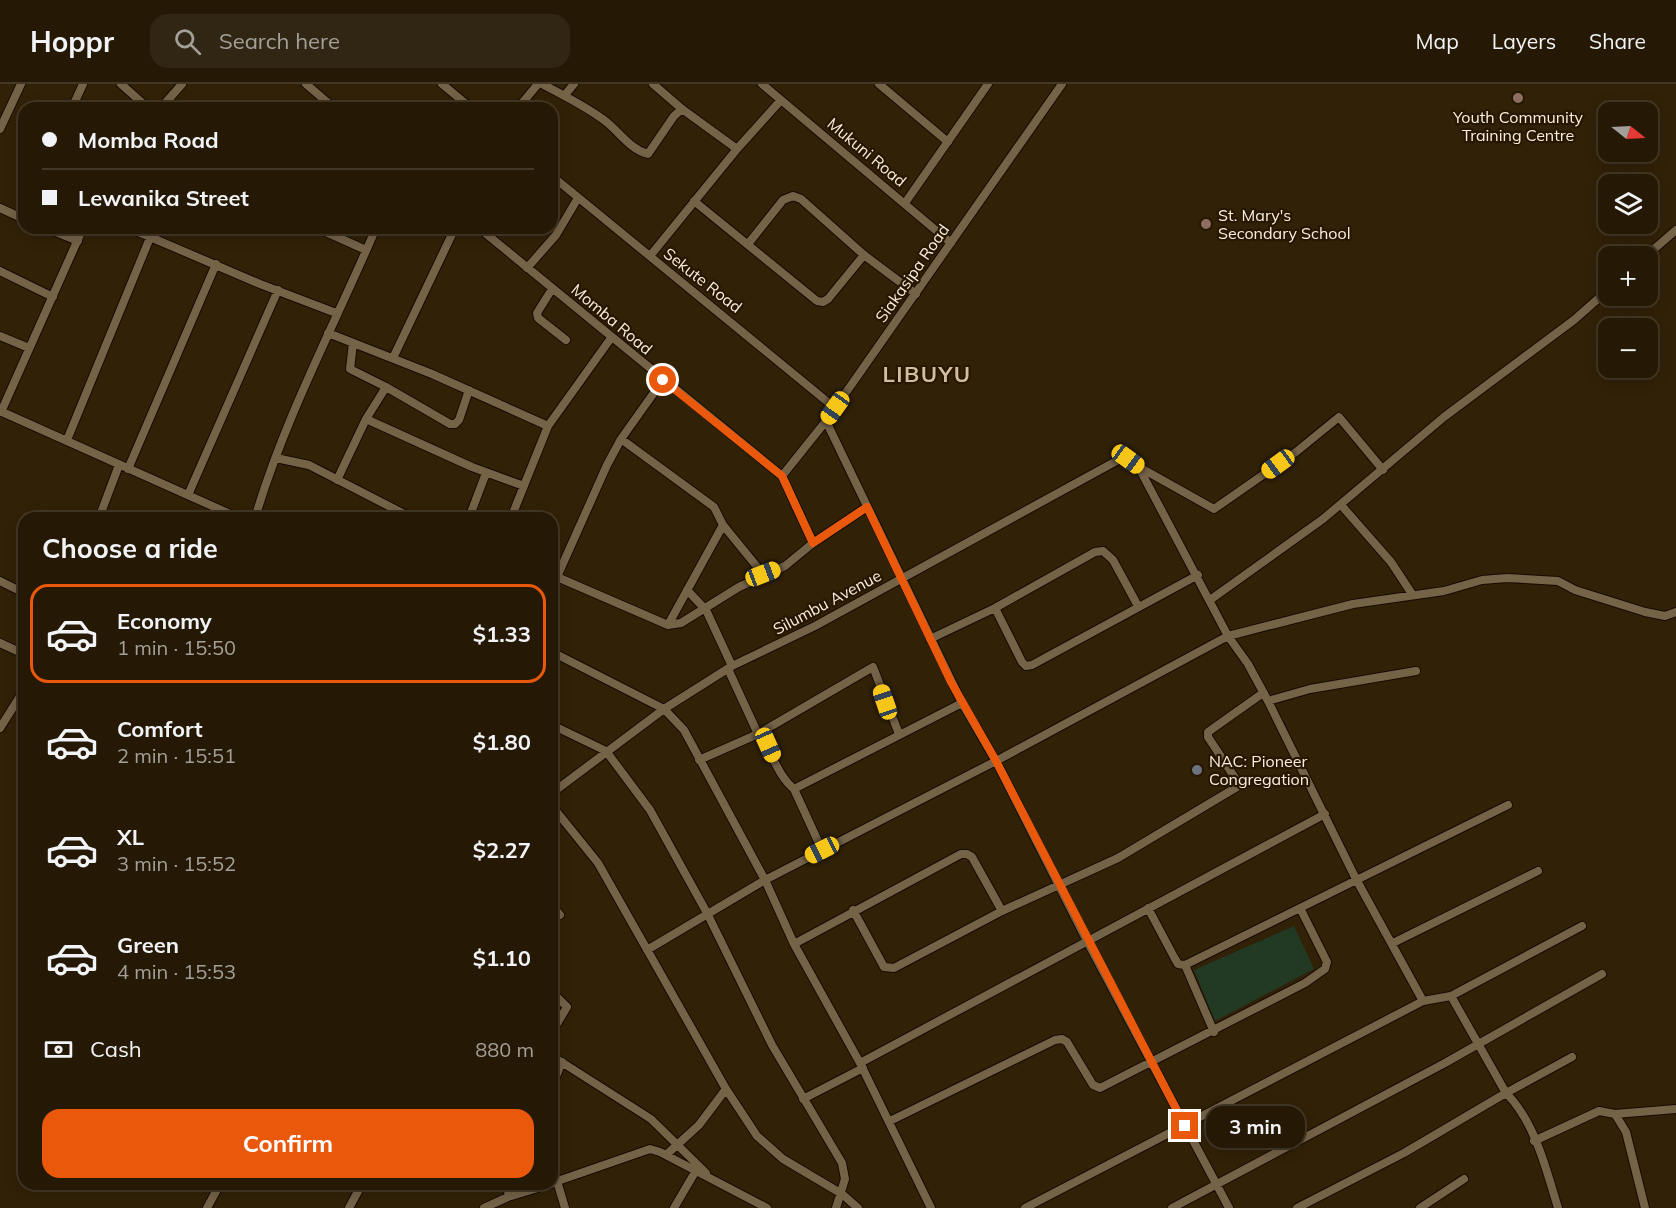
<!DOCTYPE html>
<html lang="en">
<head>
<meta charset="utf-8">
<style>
	body { margin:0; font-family:Mulish,sans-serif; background:#312613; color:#f1f3f6; height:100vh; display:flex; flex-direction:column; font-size:22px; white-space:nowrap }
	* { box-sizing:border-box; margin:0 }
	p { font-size:20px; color:#a3a09a }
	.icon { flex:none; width:33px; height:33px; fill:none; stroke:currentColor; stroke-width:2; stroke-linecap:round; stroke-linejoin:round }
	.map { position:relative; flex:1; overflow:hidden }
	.details { position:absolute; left:18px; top:428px; width:540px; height:678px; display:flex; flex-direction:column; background:#251905; border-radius:18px; box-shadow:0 3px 15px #0003,0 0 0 2px #423827 }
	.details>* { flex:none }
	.banner { position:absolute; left:18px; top:18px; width:540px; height:132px; border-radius:18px; box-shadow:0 3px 15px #0003,0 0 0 2px #423827; display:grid; align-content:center; height:132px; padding:0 24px; background:#251905 }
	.needle { width:39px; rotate:108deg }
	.controls { position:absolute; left:1598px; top:18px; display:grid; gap:12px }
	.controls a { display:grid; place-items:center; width:60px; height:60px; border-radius:12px; background:#251905; box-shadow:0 3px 15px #0003,0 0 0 2px #423827; font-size:30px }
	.end { position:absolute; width:27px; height:27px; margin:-14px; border:8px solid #ea580c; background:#fff; box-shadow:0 0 0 3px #fff }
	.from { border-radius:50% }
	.bubble { position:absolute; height:42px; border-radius:18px; background:#251905; box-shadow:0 3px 15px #0003,0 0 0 2px #423827; font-size:20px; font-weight:700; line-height:42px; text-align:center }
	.car { position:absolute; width:18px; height:36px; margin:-18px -9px; border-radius:8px; box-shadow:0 0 4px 2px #0007; background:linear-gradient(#f5c518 24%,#345 0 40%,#f5c518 0 76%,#345 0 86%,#f5c518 0) }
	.banner b { display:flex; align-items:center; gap:21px; height:57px; font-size:22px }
	.banner b+b { border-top:2px solid #423827 }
	.banner i { width:15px; height:15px; background:#f1f3f6 }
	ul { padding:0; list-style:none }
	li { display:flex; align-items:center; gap:18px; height:99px; margin:0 12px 9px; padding:0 12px; border:3px solid transparent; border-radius:18px }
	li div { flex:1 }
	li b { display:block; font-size:22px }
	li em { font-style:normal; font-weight:700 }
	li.current { border-color:#ea580c }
	li>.icon { width:54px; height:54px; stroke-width:1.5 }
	h2 { padding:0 24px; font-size:27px; line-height:72px }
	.pay { display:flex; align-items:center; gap:15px; height:66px; padding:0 24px; font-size:22px }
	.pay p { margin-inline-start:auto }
	.primary-button { display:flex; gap:12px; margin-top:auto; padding:12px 24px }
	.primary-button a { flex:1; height:69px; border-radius:18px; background:#ea580c; color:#fff; font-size:24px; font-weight:700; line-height:69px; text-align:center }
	header { display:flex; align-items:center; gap:36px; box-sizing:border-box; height:84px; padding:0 30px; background:#251905; border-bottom:2px solid #423827 }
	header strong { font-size:28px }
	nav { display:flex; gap:33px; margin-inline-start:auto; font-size:21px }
	.search { width:420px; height:54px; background:#312613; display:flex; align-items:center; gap:15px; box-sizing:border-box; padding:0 21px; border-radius:18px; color:#a3a09a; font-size:22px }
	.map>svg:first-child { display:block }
	.grass { fill:#223923 }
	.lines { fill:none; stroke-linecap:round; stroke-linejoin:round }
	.minor-casing { stroke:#180a00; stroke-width:10 }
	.minor { stroke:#756348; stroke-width:8 }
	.route { stroke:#ea580c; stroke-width:8 }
	.education-dot { fill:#8d6e63; stroke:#271700; stroke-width:2 }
	.worship-dot { fill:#6b7280; stroke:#271700; stroke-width:2 }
	.labels { text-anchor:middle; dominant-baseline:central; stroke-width:4.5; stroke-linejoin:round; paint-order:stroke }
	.poi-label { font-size:16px; fill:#f9eedf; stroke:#271700; text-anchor:start }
	.street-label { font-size:16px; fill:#f9eedf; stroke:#271700 }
	.district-label { font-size:22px; font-weight:bold; letter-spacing:1.5px; fill:#d2bda0; stroke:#271700 }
</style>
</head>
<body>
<header>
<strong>Hoppr</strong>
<div class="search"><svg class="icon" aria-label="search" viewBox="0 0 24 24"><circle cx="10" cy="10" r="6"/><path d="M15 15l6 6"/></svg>Search here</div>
<nav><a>Map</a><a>Layers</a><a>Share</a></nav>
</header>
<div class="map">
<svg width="1676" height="1124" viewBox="0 0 1676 1124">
	<rect width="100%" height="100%" fill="#312107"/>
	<path class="grass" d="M 1294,842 L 1314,885 L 1215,937 L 1194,886 Z"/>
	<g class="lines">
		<g class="minor-casing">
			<path id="minor" d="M 121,0 L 148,24
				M 306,0 L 334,24
				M 442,0 L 471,24
				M 542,0 C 563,11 585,22 604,36 C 619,47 629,65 648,70 L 674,32 L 682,25
				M 653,0 L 682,25 L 737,65
				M 762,0 L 951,159
				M 879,0 L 948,58
				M 564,12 L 574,0
				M 72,24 L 83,0
				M 161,24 L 182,0
				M 518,24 L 538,0
				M 0,45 L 21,0
				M 552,92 L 835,324
				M 694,117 L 817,217 L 823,218 L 828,215 L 864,171
				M 905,119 L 988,0
				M 0,124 L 24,135
				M 46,144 L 78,157
				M 129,144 L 260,200 L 336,229
				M 317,144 L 366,166
				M 479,144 L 782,392 L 813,459
				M 748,160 L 783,116 L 793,112 L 801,115 L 864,171 L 916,210
				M 650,172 L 737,65 L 781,16
				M 1646,172 L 1676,146
				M 527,184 L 556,151 L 578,114
				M 0,187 L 53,213
				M 552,205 L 537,229 L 538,234 L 566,256
				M 328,249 L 432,290 L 548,342
				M 0,252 L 29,264
				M 353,259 L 350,285 L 386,303 L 450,340 L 455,340 L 459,336 L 469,306
				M 393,274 L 455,144
				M 0,327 L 239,434
				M 1,328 L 83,144
				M 366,335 L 472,383 L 524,402
				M 826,337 L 962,619 L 996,677 L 1087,857 L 1229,1124
				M 621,355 L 714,423 L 723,441 L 763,490
				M 67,356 L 154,144
				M 276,374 L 309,381 L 412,434
				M 1139,383 L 1214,425 L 1296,368 L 1339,333 L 1383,386
				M 128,385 L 216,180
				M 782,392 L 826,337 L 1062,0
				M 337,396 L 366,335 L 386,303
				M 188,411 L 278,206
				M 1341,421 L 1391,478 L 1412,510
				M 99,434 L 119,381
				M 255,434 C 285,333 335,240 376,144
				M 469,434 L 486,389
				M 511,434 L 548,342 L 611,254
				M 557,493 L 668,541 L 681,539 L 739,503 L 785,482 L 813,459 L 867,423
				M 0,497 L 24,509
				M 552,504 L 607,381 L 621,355 L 663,296
				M 687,506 L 706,526 L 732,582
				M 1210,516 L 1323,435 L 1444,333 L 1574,236 L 1608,206
				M 995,524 L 1095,468 L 1103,467 L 1113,476 L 1138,522
				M 668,541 L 723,441
				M 930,555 L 995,524 L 1022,578 L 1026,582 L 1032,581 L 1198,491
				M 0,559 L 24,570
				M 552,568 L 664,625 L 684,646 L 765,796 L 794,860 L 860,979 L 931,1124
				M 1268,617 L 1310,605 L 1416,587
				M 552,641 L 606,667 L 650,726 L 707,829 L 772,961 L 842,1079 L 845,1095 L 836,1124
				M 0,644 L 24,606
				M 699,676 L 758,650 L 728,585
				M 794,705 C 777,691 772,667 758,650 L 873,583 L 899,650
				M 552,709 L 664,625 L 732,582 L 815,542 L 1120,375 L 1128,375 L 1138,382 L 1228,552 L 1248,580 L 1268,617 L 1356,795 L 1423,917
				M 552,722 L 598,779 L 726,1005 L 757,1052 L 783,1075 L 842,1110 L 858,1124
				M 822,766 L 794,705 L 962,619
				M 552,822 L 560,831
				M 1148,824 L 1174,873 L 1178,880 L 1185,881 L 1508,721
				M 853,826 L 884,883 L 894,884 L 1002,827 L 1118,774 L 1237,703 L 1237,697 L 1208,653 L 1208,648 L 1263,609
				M 1393,859 L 1538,787
				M 794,860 L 961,770 L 967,770 L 972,773 L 1002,827
				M 647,866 L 765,796 L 996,677 L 1228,552 L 1353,520 L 1444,507 L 1482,496 L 1507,494 L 1558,497 L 1575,506 L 1645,528 L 1665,532 L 1676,528
				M 1185,881 L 1214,948
				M 552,908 L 567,923 L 552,948
				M 552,972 L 651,1035 L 706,1089
				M 860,979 L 1325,730
				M 552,1002 L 562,978
				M 803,1015 L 863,984
				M 1615,1030 L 1676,1025
				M 890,1037 L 1055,956 L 1062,955 L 1067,958 L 1093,1001 L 1100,1004 L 1305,899 L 1325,885 L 1327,878 L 1301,826
				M 1534,1057 L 1599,1027 L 1615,1030 L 1626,1048 L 1645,1124
				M 666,1071 L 699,1041 L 726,1005
				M 557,1097 L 565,1124
				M 552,1099 L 650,1065 L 660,1068 L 767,1124
				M 508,1113 L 509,1100
				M 207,1124 L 220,1100
				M 349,1124 L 362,1100
				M 484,1124 L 508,1113 L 551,1100
				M 674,1124 L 698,1083
				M 1025,1124 L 1423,917 L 1451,912 L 1582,842
				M 1172,1124 L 1445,979 L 1602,890
				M 1297,1124 L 1404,1069 L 1506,1009 L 1451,912
				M 1420,1124 L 1464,1095
				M 1558,1124 C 1546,1085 1535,1038 1506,1009 L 1572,973"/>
		</g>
		<use href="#minor" class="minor"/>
	</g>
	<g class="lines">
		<path class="route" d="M 663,296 L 782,392 L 813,459 L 867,423 L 951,598 L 996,677 L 1185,1042"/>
	</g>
	<g class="education-dot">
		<circle cx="1518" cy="14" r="6"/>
		<circle cx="1206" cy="140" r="6"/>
	</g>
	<circle class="worship-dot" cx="1197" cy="686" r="6"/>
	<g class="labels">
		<g class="poi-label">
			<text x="1518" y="33" text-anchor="middle">Youth Community<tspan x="1518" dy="18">Training Centre</tspan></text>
			<text x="1218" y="131">St. Mary's<tspan x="1218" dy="18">Secondary School</tspan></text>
			<text x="1209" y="677">NAC: Pioneer<tspan x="1209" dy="18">Congregation</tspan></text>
		</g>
		<g class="street-label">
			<text transform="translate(867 68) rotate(40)">Mukuni Road</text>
			<text transform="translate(912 189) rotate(-55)">Siakasipa Road</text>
			<text transform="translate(703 196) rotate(38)">Sekute Road</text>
			<text transform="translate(612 235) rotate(40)">Momba Road</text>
			<text transform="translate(827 518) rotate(-28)">Silumbu Avenue</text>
		</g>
		<g class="district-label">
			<text x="927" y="290">LIBUYU</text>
		</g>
	</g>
</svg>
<div class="controls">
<a><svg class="needle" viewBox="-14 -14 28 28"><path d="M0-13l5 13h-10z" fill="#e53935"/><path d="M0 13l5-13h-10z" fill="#a3a09a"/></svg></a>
<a><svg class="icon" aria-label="layers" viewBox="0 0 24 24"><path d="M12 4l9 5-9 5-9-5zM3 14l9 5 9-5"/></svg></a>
<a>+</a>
<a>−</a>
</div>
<i class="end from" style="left:663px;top:296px"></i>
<i class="end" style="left:1185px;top:1042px"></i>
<div class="bubble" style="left:1206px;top:1022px;width:99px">3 min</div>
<i class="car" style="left:835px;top:324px;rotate:215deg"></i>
<i class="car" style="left:1128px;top:375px;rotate:126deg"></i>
<i class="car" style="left:1278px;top:380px;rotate:234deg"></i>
<i class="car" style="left:763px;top:490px;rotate:69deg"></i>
<i class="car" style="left:885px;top:618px;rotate:341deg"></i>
<i class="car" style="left:768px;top:661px;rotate:156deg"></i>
<i class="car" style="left:822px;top:766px;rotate:243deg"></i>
<div class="banner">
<b><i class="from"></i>Momba Road</b>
<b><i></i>Lewanika Street</b>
</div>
<section class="details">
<h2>Choose a ride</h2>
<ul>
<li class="current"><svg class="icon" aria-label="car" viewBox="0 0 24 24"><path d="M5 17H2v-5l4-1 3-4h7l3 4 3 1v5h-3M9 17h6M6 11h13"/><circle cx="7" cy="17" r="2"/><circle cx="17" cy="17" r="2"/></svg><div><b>Economy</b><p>1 min · 15:50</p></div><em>$1.33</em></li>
<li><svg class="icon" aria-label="car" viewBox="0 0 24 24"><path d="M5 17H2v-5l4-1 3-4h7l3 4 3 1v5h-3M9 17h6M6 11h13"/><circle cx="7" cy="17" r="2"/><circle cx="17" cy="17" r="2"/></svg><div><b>Comfort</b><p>2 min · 15:51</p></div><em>$1.80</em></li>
<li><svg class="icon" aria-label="car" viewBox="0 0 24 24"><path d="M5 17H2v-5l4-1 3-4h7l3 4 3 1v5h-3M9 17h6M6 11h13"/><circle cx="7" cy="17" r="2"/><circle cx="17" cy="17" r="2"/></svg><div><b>XL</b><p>3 min · 15:52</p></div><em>$2.27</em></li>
<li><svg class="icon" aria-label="car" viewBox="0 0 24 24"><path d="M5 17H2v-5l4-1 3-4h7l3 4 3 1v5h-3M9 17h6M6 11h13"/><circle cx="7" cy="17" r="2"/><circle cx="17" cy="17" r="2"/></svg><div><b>Green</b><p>4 min · 15:53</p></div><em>$1.10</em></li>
</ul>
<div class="pay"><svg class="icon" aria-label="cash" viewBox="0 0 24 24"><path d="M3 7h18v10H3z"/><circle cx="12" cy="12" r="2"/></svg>Cash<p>880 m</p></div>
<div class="primary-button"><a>Confirm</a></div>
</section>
</div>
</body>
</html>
